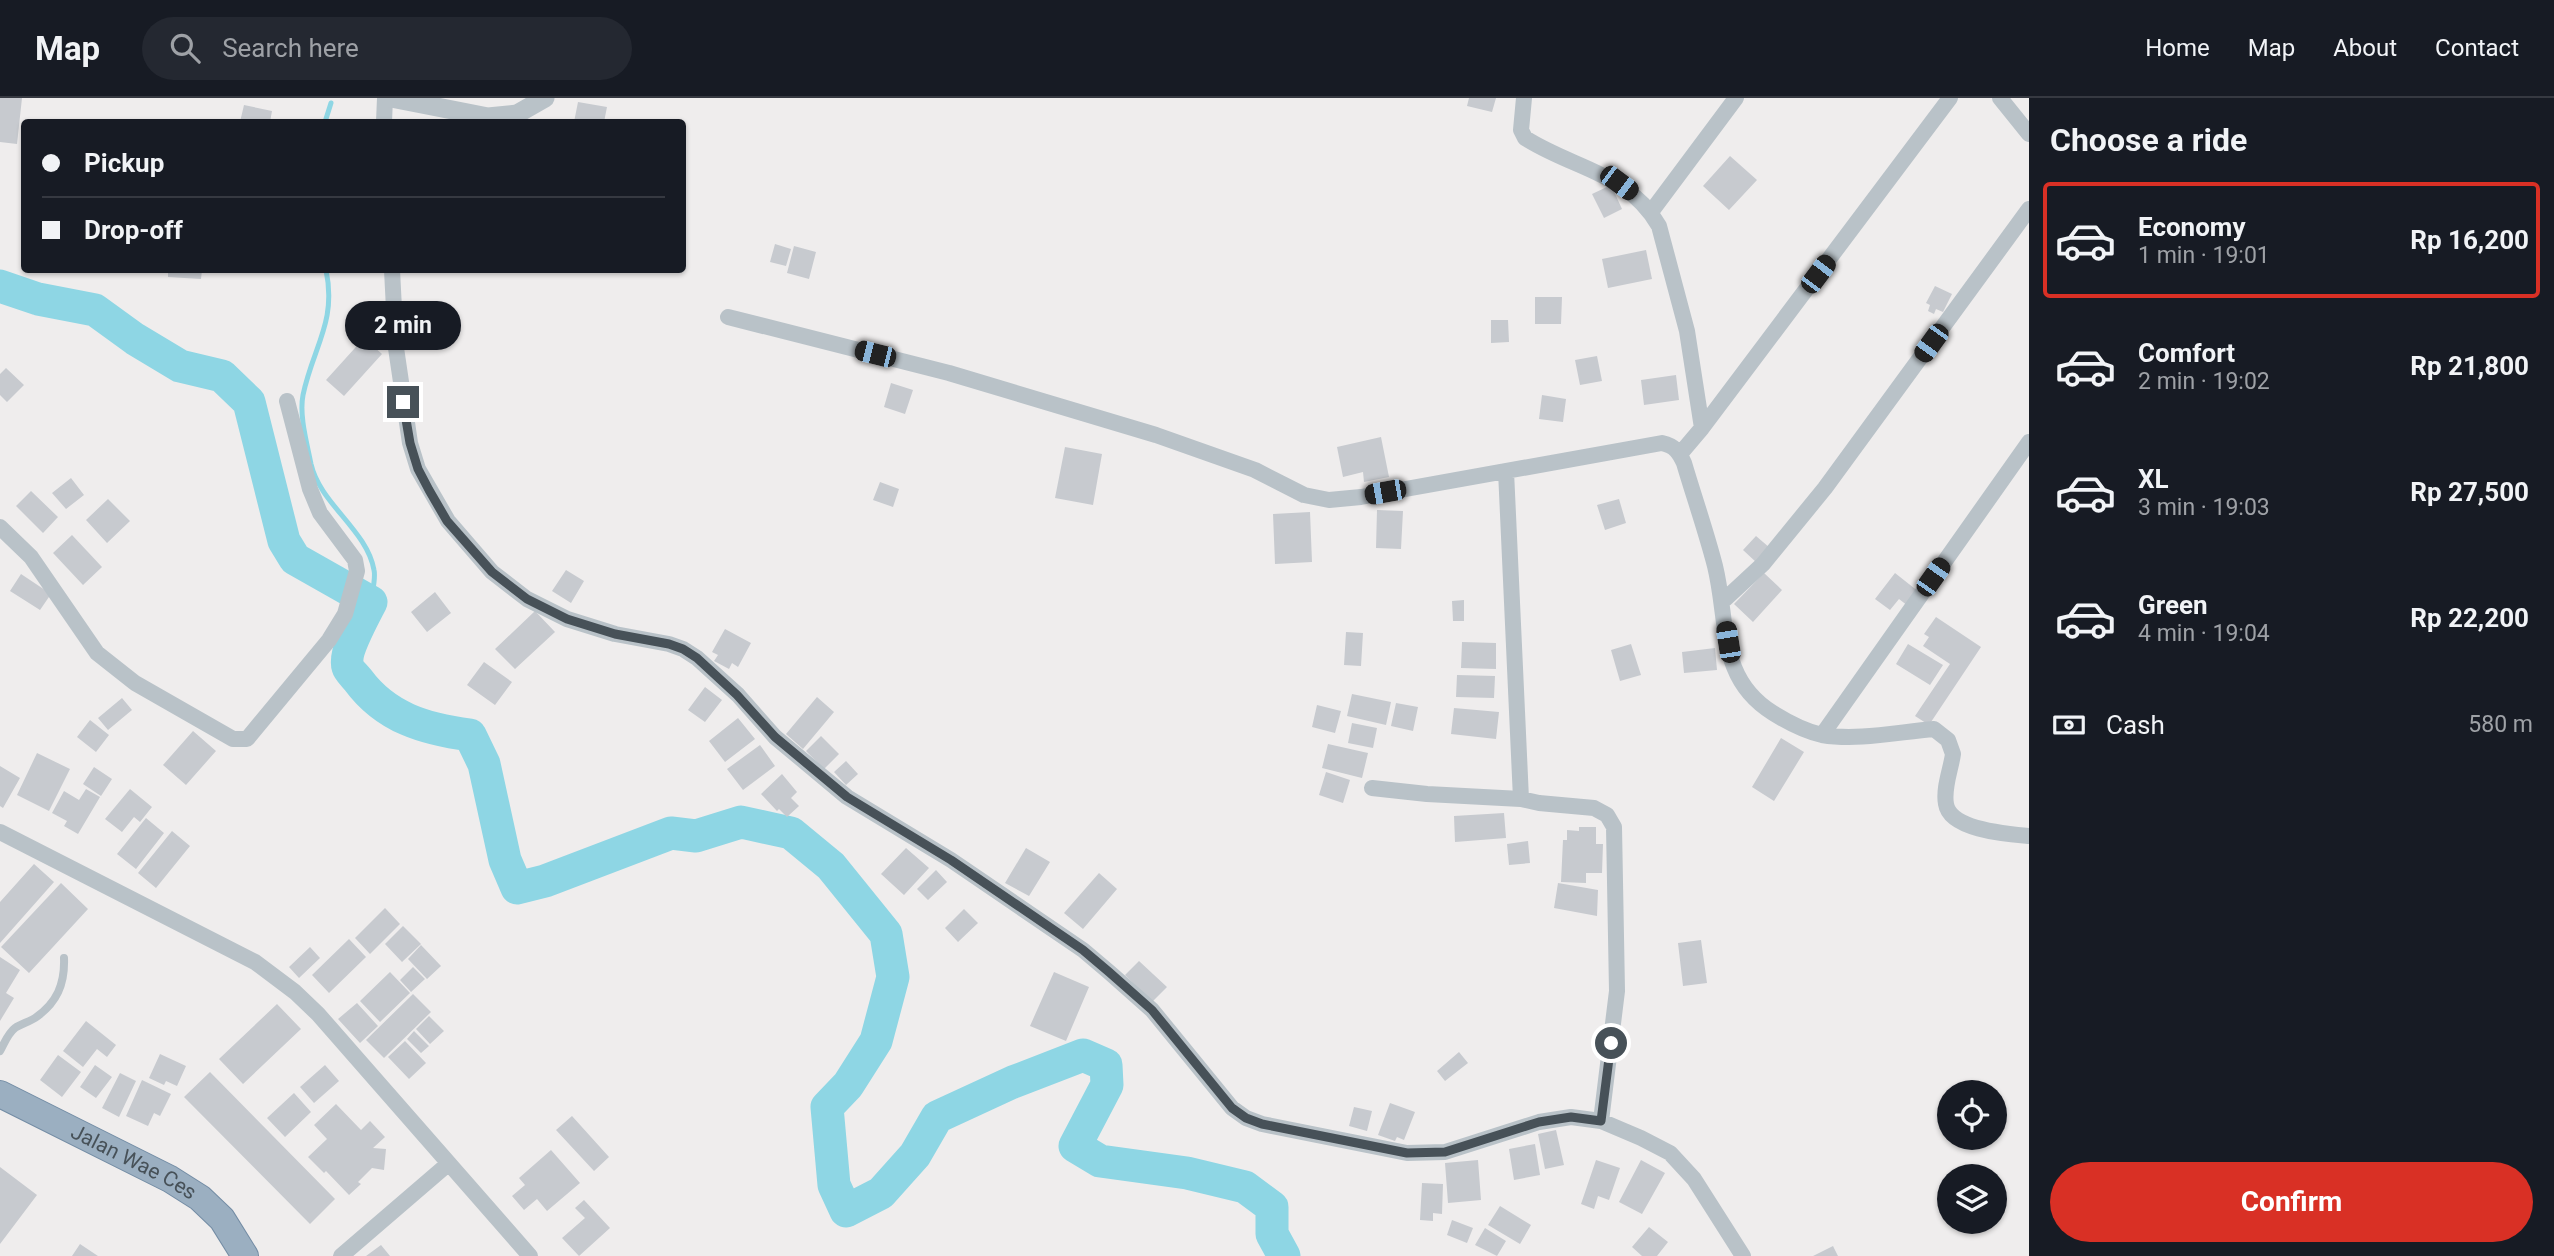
<!DOCTYPE html>
<html lang="en">
<head>
<meta charset="utf-8">
<style>
	body { margin:0; font-family:Roboto,sans-serif; background:#242831; color:#f1f3f6; height:100vh; display:flex; flex-direction:column; font-size:26px; white-space:nowrap }
	* { box-sizing:border-box; margin:0 }
	p { font-size:23px; color:#9ea1a6 }
	.icon { flex:none; width:38px; height:38px; fill:none; stroke:currentColor; stroke-width:2; stroke-linecap:round; stroke-linejoin:round }
	.map { position:relative; flex:1; overflow:hidden }
	.panel { display:flex; flex-direction:column; background:#171b24; width:525px }
	.panel>* { flex:none }
	.top-card { position:absolute; left:21px; top:21px; width:665px; height:154px; border-radius:7px; box-shadow:0 2px 5px #0004; display:grid; align-content:center; height:154px; padding:0 21px; background:#171b24 }
	.controls { position:absolute; left:1937px; top:982px; display:grid; gap:14px }
	.controls a { display:grid; place-items:center; width:70px; height:70px; border-radius:50%; background:#171b24; box-shadow:0 2px 5px #0004; font-size:35px }
	.end { position:absolute; width:32px; height:32px; margin:-16px; border:9px solid #475158; background:#fff; box-shadow:0 0 0 4px #fff }
	.from { border-radius:50% }
	.bubble { position:absolute; height:49px; border-radius:24px; background:#171b24; box-shadow:0 2px 5px #0004; font-size:23px; font-weight:700; line-height:49px; text-align:center }
	.car { position:absolute; width:21px; height:42px; margin:-21px -10px; border-radius:9px; box-shadow:0 0 5px 2px #0007; background:linear-gradient(#222 24%,#8ab4d8 0 40%,#222 0 76%,#8ab4d8 0 86%,#222 0) }
	.top-card b { display:flex; align-items:center; gap:24px; height:66px; font-size:26px }
	.top-card b+b { border-top:2px solid #363941 }
	.top-card i { width:18px; height:18px; background:#f1f3f6 }
	ul { padding:0; list-style:none }
	li { display:flex; align-items:center; gap:21px; height:116px; margin:0 14px 10px; padding:0 7px; border:4px solid transparent; border-radius:7px }
	li div { flex:1 }
	li b { display:block; font-size:26px }
	li em { font-style:normal; font-weight:700 }
	li.active { border-color:#d93025 }
	li>.icon { width:63px; height:63px; stroke-width:1.5 }
	h2 { padding:0 21px; font-size:32px; line-height:84px }
	.pay { display:flex; align-items:center; gap:18px; height:77px; padding:0 21px; font-size:26px }
	.pay p { margin-inline-start:auto }
	.button { display:flex; gap:14px; margin-top:auto; padding:14px 21px }
	.button a { flex:1; height:80px; border-radius:42px; background:#d93025; color:#fff; font-size:28px; font-weight:700; line-height:80px; text-align:center }
	header { display:flex; align-items:center; gap:42px; box-sizing:border-box; height:98px; padding:0 35px; background:#171b24; border-bottom:2px solid #363941 }
	header strong { font-size:33px }
	nav { display:flex; gap:38px; margin-inline-start:auto; font-size:24px }
	.search { width:490px; height:63px; background:#242831; display:flex; align-items:center; gap:18px; box-sizing:border-box; padding:0 24px; border-radius:38px; color:#9ea1a6; font-size:26px }
	main { display:flex; flex:1; min-height:0 }
	.map>svg:first-child { display:block }
	.lines { fill:none; stroke-linecap:round; stroke-linejoin:round }
	.stream { stroke:#8ed6e4; stroke-width:5 }
	.river { stroke:#8ed6e4; stroke-width:33 }
	.building { fill:#c7cacf }
	.trunk-casing { stroke:#738ca4; stroke-width:28 }
	.service { stroke:#b9c2c8; stroke-width:8 }
	.minor { stroke:#b9c2c8; stroke-width:16 }
	.tertiary { stroke:#b9c2c8; stroke-width:19 }
	.trunk { stroke:#9bafc1; stroke-width:26 }
	.route { stroke:#475158; stroke-width:9 }
	.labels { text-anchor:middle; dominant-baseline:central; stroke-width:6; stroke-linejoin:round; paint-order:stroke }
	.street-label { font-size:21px; fill:#475158; stroke:#fff }
</style>
</head>
<body>
<header>
<strong>Map</strong>
<div class="search"><svg class="icon" aria-label="search" viewBox="0 0 24 24"><circle cx="10" cy="10" r="6"/><path d="M15 15l6 6"/></svg>Search here</div>
<nav><a>Home</a><a>Map</a><a>About</a><a>Contact</a></nav>
</header>
<main>
<div class="map">
<svg width="2029" height="1158" viewBox="0 0 2029 1158">
	<rect width="100%" height="100%" fill="#efeded"/>
	<g class="lines">
		<path class="stream" d="M 325,24 L 331,5
			M 326,172 C 337,224 313,249 303,297 C 299,318 307,345 311,366 C 320,406 367,432 374,472 C 376,481 372,494 371,504"/>
		<path class="river" d="M 0,188 L 38,201 L 95,212 L 135,241 L 180,268 L 222,278 L 249,304 L 284,443 L 295,461 L 371,504 C 364,518 343,555 348,569 C 349,573 355,578 358,582 C 386,620 425,631 470,637 L 484,666 L 505,762 L 517,790 L 545,783 L 671,735 L 696,738 L 741,724 L 791,735 L 831,768 L 886,836 L 893,879 L 876,943 L 848,987 L 827,1009 L 834,1087 L 846,1113 L 881,1095 L 915,1057 L 937,1019 L 1013,984 L 1083,957 L 1106,967 L 1107,987 L 1075,1048 L 1100,1063 L 1187,1075 L 1245,1089 L 1272,1109 L 1272,1136 L 1284,1158"/>
	</g>
	<path class="building" d="M 0,0 L 22,0 L 17,46 L 0,44 Z
		M 1469,0 L 1496,0 L 1492,14 L 1467,8 Z
		M 578,4 L 607,9 L 604,24 L 574,24 Z
		M 244,7 L 272,13 L 270,24 L 240,24 Z
		M 1730,58 L 1757,82 L 1729,112 L 1703,88 Z
		M 1611,87 L 1622,111 L 1604,120 L 1592,96 Z
		M 775,146 L 791,151 L 786,168 L 770,164 Z
		M 794,148 L 816,154 L 809,181 L 787,175 Z
		M 1646,152 L 1652,181 L 1608,190 L 1602,161 Z
		M 168,172 L 202,172 L 201,181 L 168,179 Z
		M 1935,188 L 1952,196 L 1943,214 L 1936,211 L 1934,216 L 1928,213 L 1930,207 L 1926,205 Z
		M 1535,199 L 1562,199 L 1561,226 L 1535,226 Z
		M 1491,222 L 1508,222 L 1509,244 L 1491,245 Z
		M 364,240 L 382,256 L 344,298 L 326,282 Z
		M 1597,258 L 1602,283 L 1580,287 L 1575,262 Z
		M 6,270 L 24,287 L 7,304 L 0,297 L 0,276 Z
		M 1676,277 L 1679,302 L 1644,307 L 1641,282 Z
		M 891,285 L 913,292 L 905,316 L 884,309 Z
		M 1542,297 L 1566,301 L 1563,324 L 1539,321 Z
		M 1381,339 L 1389,379 L 1364,384 L 1363,374 L 1343,379 L 1337,349 Z
		M 1065,349 L 1102,356 L 1093,407 L 1055,400 Z
		M 71,380 L 84,397 L 66,411 L 52,395 Z
		M 880,384 L 899,391 L 893,409 L 873,402 Z
		M 31,393 L 58,419 L 43,435 L 16,408 Z
		M 108,401 L 130,423 L 107,445 L 86,422 Z
		M 1619,401 L 1626,425 L 1605,432 L 1597,407 Z
		M 1377,412 L 1403,413 L 1401,451 L 1376,450 Z
		M 1310,414 L 1312,464 L 1275,466 L 1273,416 Z
		M 72,437 L 102,469 L 83,487 L 53,455 Z
		M 1756,438 L 1770,450 L 1757,465 L 1743,452 Z
		M 566,472 L 584,483 L 571,505 L 552,493 Z
		M 1764,475 L 1782,492 L 1753,524 L 1734,506 Z
		M 1895,475 L 1919,494 L 1908,508 L 1899,501 L 1890,512 L 1875,501 Z
		M 21,476 L 51,496 L 40,512 L 10,493 Z
		M 435,494 L 451,515 L 427,534 L 411,514 Z
		M 1464,502 L 1464,523 L 1453,523 L 1452,503 Z
		M 535,513 L 555,534 L 515,571 L 495,551 Z
		M 1936,519 L 1981,549 L 1929,627 L 1915,618 L 1950,566 L 1923,548 L 1929,539 L 1924,536 Z
		M 725,531 L 751,545 L 738,569 L 732,565 L 729,571 L 714,563 L 718,557 L 712,554 Z
		M 1346,534 L 1363,535 L 1361,568 L 1344,567 Z
		M 1462,544 L 1496,545 L 1496,571 L 1461,570 Z
		M 1631,546 L 1641,577 L 1620,583 L 1611,552 Z
		M 1908,546 L 1943,567 L 1930,587 L 1896,566 Z
		M 1715,550 L 1717,572 L 1684,575 L 1682,554 Z
		M 484,564 L 512,584 L 495,607 L 467,587 Z
		M 1457,577 L 1495,578 L 1494,600 L 1456,599 Z
		M 705,589 L 722,602 L 705,624 L 688,612 Z
		M 1352,596 L 1391,604 L 1386,627 L 1347,618 Z
		M 817,599 L 834,614 L 803,651 L 786,636 Z
		M 122,600 L 132,612 L 108,632 L 98,620 Z
		M 1396,605 L 1418,609 L 1413,633 L 1391,628 Z
		M 1317,607 L 1341,613 L 1335,635 L 1312,629 Z
		M 1454,610 L 1499,614 L 1496,641 L 1451,636 Z
		M 738,620 L 755,641 L 725,664 L 709,643 Z
		M 90,622 L 109,637 L 96,654 L 77,639 Z
		M 1352,625 L 1377,630 L 1373,650 L 1348,645 Z
		M 193,633 L 216,653 L 186,687 L 163,667 Z
		M 821,638 L 839,656 L 824,671 L 806,653 Z
		M 1781,640 L 1804,654 L 1774,703 L 1752,689 Z
		M 1328,646 L 1368,655 L 1362,680 L 1322,670 Z
		M 760,647 L 775,668 L 743,692 L 727,671 Z
		M 37,655 L 70,671 L 49,713 L 17,697 Z
		M 846,663 L 858,676 L 846,687 L 834,674 Z
		M 0,668 L 20,680 L 3,710 L 0,708 Z
		M 94,669 L 112,681 L 101,698 L 83,686 Z
		M 1326,674 L 1350,682 L 1343,705 L 1319,697 Z
		M 782,676 L 797,694 L 791,700 L 799,708 L 787,719 L 779,711 L 777,713 L 761,696 Z
		M 86,691 L 100,699 L 78,736 L 64,728 L 67,723 L 52,715 L 64,693 L 79,702 Z
		M 130,691 L 152,709 L 140,724 L 134,719 L 122,734 L 105,721 Z
		M 1504,715 L 1506,740 L 1455,744 L 1454,718 Z
		M 146,720 L 164,735 L 136,771 L 117,756 Z
		M 1579,729 L 1596,729 L 1596,746 L 1603,746 L 1602,775 L 1586,775 L 1586,785 L 1561,784 L 1563,742 L 1567,742 L 1567,732 L 1579,733 Z
		M 172,733 L 190,748 L 156,790 L 138,775 Z
		M 1528,743 L 1530,765 L 1509,767 L 1507,746 Z
		M 906,750 L 929,770 L 904,797 L 881,776 Z
		M 1026,750 L 1050,764 L 1029,798 L 1005,785 Z
		M 34,766 L 54,784 L 0,845 L 0,804 Z
		M 936,772 L 947,784 L 928,802 L 917,791 Z
		M 1099,775 L 1117,791 L 1083,831 L 1064,815 Z
		M 61,785 L 88,811 L 29,875 L 1,849 Z
		M 1558,785 L 1598,792 L 1597,818 L 1554,810 Z
		M 385,810 L 400,826 L 370,856 L 355,840 Z
		M 964,811 L 978,825 L 958,844 L 945,830 Z
		M 403,828 L 421,846 L 402,864 L 385,846 Z
		M 349,841 L 366,859 L 329,895 L 312,877 Z
		M 1701,842 L 1707,885 L 1683,888 L 1678,845 Z
		M 421,847 L 441,868 L 427,881 L 408,861 Z
		M 310,849 L 320,860 L 299,880 L 289,869 Z
		M 0,859 L 20,872 L 6,895 L 14,900 L 0,923 Z
		M 1139,863 L 1167,889 L 1152,904 L 1125,877 Z
		M 413,869 L 425,881 L 411,894 L 400,882 Z
		M 390,874 L 410,895 L 380,924 L 360,903 Z
		M 1054,874 L 1089,889 L 1066,943 L 1030,928 Z
		M 413,896 L 431,914 L 384,960 L 366,942 Z
		M 357,905 L 378,928 L 360,945 L 338,921 Z
		M 277,906 L 301,931 L 243,986 L 219,961 Z
		M 429,918 L 444,933 L 430,946 L 416,931 Z
		M 86,923 L 116,947 L 107,959 L 97,951 L 83,969 L 63,953 Z
		M 414,933 L 429,948 L 421,955 L 407,941 Z
		M 405,943 L 426,965 L 409,981 L 388,959 Z
		M 1459,954 L 1468,965 L 1445,983 L 1437,973 Z
		M 160,956 L 186,968 L 177,988 L 166,983 L 164,987 L 149,980 Z
		M 58,957 L 81,974 L 62,999 L 40,982 Z
		M 95,967 L 112,979 L 96,1000 L 80,989 Z
		M 325,967 L 339,983 L 314,1005 L 300,989 Z
		M 210,974 L 335,1101 L 310,1126 L 184,999 Z
		M 120,975 L 136,983 L 119,1019 L 102,1010 Z
		M 142,982 L 171,996 L 160,1018 L 154,1015 L 148,1028 L 126,1018 Z
		M 294,995 L 311,1014 L 285,1039 L 267,1020 Z
		M 1390,1005 L 1415,1014 L 1404,1042 L 1397,1039 L 1395,1043 L 1378,1037 Z
		M 336,1006 L 361,1032 L 370,1023 L 385,1039 L 373,1050 L 386,1051 L 384,1072 L 372,1070 L 358,1084 L 361,1086 L 349,1097 L 326,1073 L 324,1075 L 308,1059 L 327,1041 L 314,1027 Z
		M 1354,1009 L 1372,1013 L 1367,1033 L 1349,1028 Z
		M 572,1018 L 609,1059 L 594,1073 L 556,1032 Z
		M 1556,1032 L 1564,1067 L 1545,1071 L 1538,1036 Z
		M 1535,1046 L 1540,1077 L 1514,1082 L 1509,1051 Z
		M 551,1052 L 580,1085 L 547,1113 L 537,1101 L 524,1112 L 512,1098 L 525,1087 L 519,1080 Z
		M 1478,1062 L 1481,1102 L 1448,1105 L 1445,1065 Z
		M 1596,1062 L 1620,1070 L 1609,1102 L 1598,1098 L 1594,1111 L 1581,1106 Z
		M 1641,1062 L 1665,1075 L 1642,1116 L 1619,1104 Z
		M 0,1069 L 37,1097 L 0,1146 Z
		M 1422,1085 L 1443,1086 L 1442,1116 L 1433,1115 L 1433,1123 L 1420,1122 Z
		M 584,1102 L 610,1130 L 579,1158 L 562,1140 L 585,1120 L 575,1110 Z
		M 1500,1108 L 1531,1127 L 1520,1146 L 1488,1127 Z
		M 1452,1122 L 1473,1130 L 1467,1145 L 1447,1137 Z
		M 1649,1129 L 1668,1144 L 1657,1158 L 1642,1158 L 1632,1149 Z
		M 1485,1130 L 1506,1143 L 1497,1158 L 1475,1147 Z
		M 80,1146 L 98,1158 L 72,1158 Z
		M 381,1147 L 390,1158 L 366,1158 Z
		M 1833,1148 L 1838,1158 L 1813,1158 Z"/>
	<g class="lines">
		<g class="trunk-casing">
			<g id="trunk">
				<path id="s1" d="M 0,996 L 170,1081 L 200,1100 L 222,1121 L 245,1158"/>
			</g>
		</g>
		<path class="service" d="M 0,953 C 4,946 8,935 15,930 C 20,926 29,924 35,920 C 57,905 65,886 64,860"/>
		<path class="minor" d="M 1524,0 L 1521,32 L 1525,40 C 1573,71 1628,74 1659,128 L 1687,233 L 1702,330 L 1680,356
			M 2000,0 L 2029,36
			M 384,24 L 385,0
			M 1651,114 L 1736,0
			M 392,172 L 396,250 L 410,345 L 418,371 L 448,423 L 492,474 L 527,501 L 567,521 L 615,536 L 669,546 L 683,551 L 697,560 L 738,597 L 775,639 L 847,699 L 951,762 L 1083,852 L 1109,874 L 1152,912 L 1232,1010 L 1246,1020 L 1262,1026 L 1407,1055 L 1445,1054 L 1539,1024 L 1571,1019 L 1601,1023 L 1641,1040 L 1670,1055 L 1694,1081 L 1743,1158
			M 728,219 L 949,275 L 1156,337 L 1255,372 L 1304,397 L 1329,402 L 1361,399 L 1662,345 C 1675,348 1679,354 1684,365 C 1694,399 1706,433 1715,468 C 1729,525 1717,580 1773,615 C 1789,625 1804,633 1822,637 C 1858,643 1898,634 1934,631 L 1948,642 L 1953,656 C 1951,671 1943,690 1946,706 C 1950,732 2007,736 2029,738
			M 1702,330 L 1950,0
			M 1506,373 L 1521,701 L 1539,705 L 1594,710 L 1607,717 L 1614,729 L 1617,893 L 1601,1023
			M 0,429 L 31,459 L 97,555 L 135,585 L 233,641 L 247,641 L 329,542 L 345,516 L 357,473 L 355,462 L 320,415 L 310,391 L 287,303
			M 1722,504 L 1763,466 L 1825,390 L 2029,111
			M 1822,637 L 2029,344
			M 1372,690 L 1427,696 L 1521,701
			M 0,734 L 255,864 L 295,894 L 318,916 L 530,1158
			M 341,1158 L 448,1066"/>
		<path class="tertiary" d="M 391,0 L 488,19 L 517,16 L 545,0"/>
		<use href="#trunk" class="trunk"/>
	</g>
	<g class="lines">
		<path class="route" d="M 403,304 L 410,345 L 418,371 L 429,392 L 447,423 L 492,474 L 527,501 L 567,521 L 615,536 L 669,546 L 683,551 L 697,560 L 737,597 L 775,639 L 847,699 L 951,762 L 1083,852 L 1109,874 L 1152,912 L 1232,1010 L 1246,1020 L 1262,1026 L 1407,1055 L 1445,1054 L 1539,1024 L 1571,1019 L 1601,1023 L 1611,945"/>
	</g>
	<g class="labels">
		<g class="street-label">
			<text stroke="none"><textPath href="#s1" startOffset="150">Jalan Wae Ces</textPath></text>
		</g>
	</g>
</svg>
<div class="controls">
<a><svg class="icon" aria-label="locate" viewBox="0 0 24 24"><circle cx="12" cy="12" r="6"/><path d="M12 2v4M12 18v4M2 12h4M18 12h4"/></svg></a>
<a><svg class="icon" aria-label="layers" viewBox="0 0 24 24"><path d="M12 4l9 5-9 5-9-5zM3 14l9 5 9-5"/></svg></a>
</div>
<i class="end from" style="left:1611px;top:945px"></i>
<i class="end" style="left:403px;top:304px"></i>
<div class="bubble" style="left:345px;top:203px;width:116px">2 min</div>
<i class="car" style="left:1619px;top:85px;rotate:127deg"></i>
<i class="car" style="left:1818px;top:176px;rotate:37deg"></i>
<i class="car" style="left:1931px;top:245px;rotate:216deg"></i>
<i class="car" style="left:875px;top:256px;rotate:284deg"></i>
<i class="car" style="left:1385px;top:394px;rotate:260deg"></i>
<i class="car" style="left:1933px;top:479px;rotate:35deg"></i>
<i class="car" style="left:1728px;top:544px;rotate:351deg"></i>
<div class="top-card">
<b><i class="from"></i>Pickup</b>
<b><i></i>Drop-off</b>
</div>
</div>
<section class="panel">
<h2>Choose a ride</h2>
<ul>
<li class="active"><svg class="icon" aria-label="car" viewBox="0 0 24 24"><path d="M5 17H2v-5l4-1 3-4h7l3 4 3 1v5h-3M9 17h6M6 11h13"/><circle cx="7" cy="17" r="2"/><circle cx="17" cy="17" r="2"/></svg><div><b>Economy</b><p>1 min · 19:01</p></div><em>Rp 16,200</em></li>
<li><svg class="icon" aria-label="car" viewBox="0 0 24 24"><path d="M5 17H2v-5l4-1 3-4h7l3 4 3 1v5h-3M9 17h6M6 11h13"/><circle cx="7" cy="17" r="2"/><circle cx="17" cy="17" r="2"/></svg><div><b>Comfort</b><p>2 min · 19:02</p></div><em>Rp 21,800</em></li>
<li><svg class="icon" aria-label="car" viewBox="0 0 24 24"><path d="M5 17H2v-5l4-1 3-4h7l3 4 3 1v5h-3M9 17h6M6 11h13"/><circle cx="7" cy="17" r="2"/><circle cx="17" cy="17" r="2"/></svg><div><b>XL</b><p>3 min · 19:03</p></div><em>Rp 27,500</em></li>
<li><svg class="icon" aria-label="car" viewBox="0 0 24 24"><path d="M5 17H2v-5l4-1 3-4h7l3 4 3 1v5h-3M9 17h6M6 11h13"/><circle cx="7" cy="17" r="2"/><circle cx="17" cy="17" r="2"/></svg><div><b>Green</b><p>4 min · 19:04</p></div><em>Rp 22,200</em></li>
</ul>
<div class="pay"><svg class="icon" aria-label="cash" viewBox="0 0 24 24"><path d="M3 7h18v10H3z"/><circle cx="12" cy="12" r="2"/></svg>Cash<p>580 m</p></div>
<div class="button"><a>Confirm</a></div>
</section>
</main>
</body>
</html>
